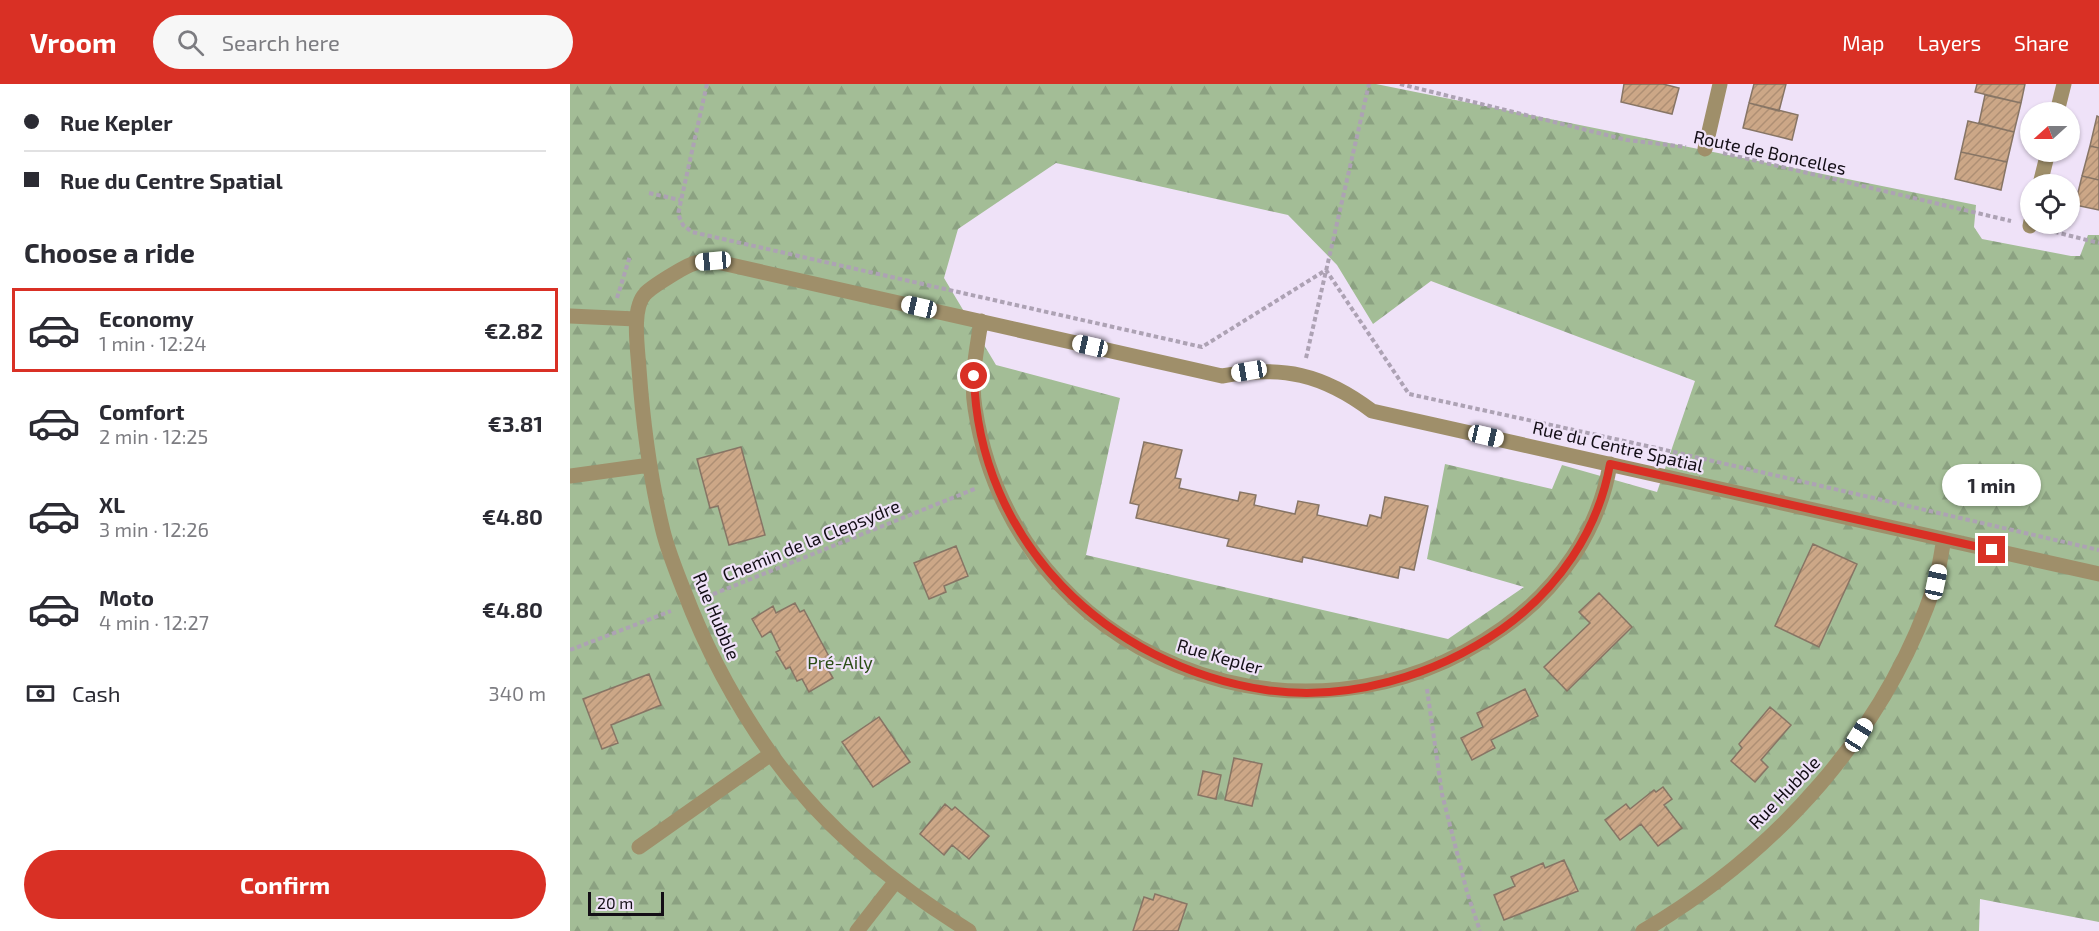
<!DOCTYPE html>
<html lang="en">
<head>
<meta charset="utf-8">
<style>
	body { margin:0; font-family:"Exo 2",sans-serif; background:#f7f7f7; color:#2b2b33; height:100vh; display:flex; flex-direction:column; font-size:22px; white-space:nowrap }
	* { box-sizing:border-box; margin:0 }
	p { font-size:20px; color:#7c7c81 }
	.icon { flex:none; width:33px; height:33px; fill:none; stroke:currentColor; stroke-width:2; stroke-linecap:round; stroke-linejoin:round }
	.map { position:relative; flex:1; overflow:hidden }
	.panel { display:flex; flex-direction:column; background:#fff; width:570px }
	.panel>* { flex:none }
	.banner { display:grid; align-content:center; height:132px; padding:0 24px; background:#fff }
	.needle { width:39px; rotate:249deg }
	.controls { position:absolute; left:1450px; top:18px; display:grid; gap:12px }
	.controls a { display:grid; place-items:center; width:60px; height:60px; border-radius:50%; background:#fff; box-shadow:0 2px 4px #0004; font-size:30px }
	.scale { position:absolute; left:18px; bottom:15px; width:76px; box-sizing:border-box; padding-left:6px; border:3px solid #130e16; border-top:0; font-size:16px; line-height:21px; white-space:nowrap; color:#130e16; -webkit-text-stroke:4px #efe2f8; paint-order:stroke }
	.end { position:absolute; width:27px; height:27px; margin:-14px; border:8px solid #d93025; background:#fff; box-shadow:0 0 0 3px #fff }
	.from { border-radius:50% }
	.bubble { position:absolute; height:42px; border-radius:21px; background:#fff; box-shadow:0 2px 4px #0004; font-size:20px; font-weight:700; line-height:42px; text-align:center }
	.car { position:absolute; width:18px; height:36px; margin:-18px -9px; border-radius:8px; box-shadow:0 0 4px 2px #0007; background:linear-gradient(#fff 24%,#345 0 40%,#fff 0 76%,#345 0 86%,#fff 0) }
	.banner b { display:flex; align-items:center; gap:21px; height:57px; font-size:22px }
	.banner b+b { border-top:2px solid #e1e1e2 }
	.banner i { width:15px; height:15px; background:#2b2b33 }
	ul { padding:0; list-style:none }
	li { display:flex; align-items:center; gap:18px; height:84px; margin:0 12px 9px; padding:0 12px; border:3px solid transparent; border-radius:0px }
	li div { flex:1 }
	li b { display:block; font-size:22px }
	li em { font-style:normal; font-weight:700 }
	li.selected { border-color:#d93025 }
	li>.icon { width:54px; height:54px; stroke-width:1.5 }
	h2 { padding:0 24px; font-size:27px; line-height:72px }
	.pay { display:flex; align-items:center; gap:15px; height:66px; padding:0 24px; font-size:22px }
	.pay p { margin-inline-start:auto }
	.action { display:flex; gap:12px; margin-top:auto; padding:12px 24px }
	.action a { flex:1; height:69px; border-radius:36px; background:#d93025; color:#fff; font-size:24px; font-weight:700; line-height:69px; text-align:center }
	header { display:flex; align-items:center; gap:36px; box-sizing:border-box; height:84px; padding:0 30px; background:#d93025; color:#fff }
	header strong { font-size:28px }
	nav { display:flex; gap:33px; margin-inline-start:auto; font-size:21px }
	.search { width:420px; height:54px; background:#f7f7f7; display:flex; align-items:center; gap:15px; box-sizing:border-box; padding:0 21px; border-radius:33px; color:#7c7c81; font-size:22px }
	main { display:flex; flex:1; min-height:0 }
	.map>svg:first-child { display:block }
	.forest { fill:url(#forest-firs); fill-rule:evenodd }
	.building { fill:url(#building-hatch); stroke:#877565; stroke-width:1.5 }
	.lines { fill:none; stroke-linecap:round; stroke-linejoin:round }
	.path { stroke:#ada2b4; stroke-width:4; stroke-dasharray:4.5 3; stroke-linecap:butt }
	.minor { stroke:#9f8f6a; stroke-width:15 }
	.route { stroke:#d93025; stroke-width:8 }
	.labels { text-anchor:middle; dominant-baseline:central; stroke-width:4.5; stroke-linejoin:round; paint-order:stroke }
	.street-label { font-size:18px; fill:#130e16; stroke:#efe2f8 }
	.park-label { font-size:18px; fill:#2b4d15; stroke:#efe2f8 }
</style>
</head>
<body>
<header>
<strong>Vroom</strong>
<div class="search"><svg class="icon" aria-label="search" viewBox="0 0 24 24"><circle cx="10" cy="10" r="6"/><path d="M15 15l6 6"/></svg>Search here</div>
<nav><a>Map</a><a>Layers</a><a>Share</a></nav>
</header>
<main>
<section class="panel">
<div class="banner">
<b><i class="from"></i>Rue Kepler</b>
<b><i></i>Rue du Centre Spatial</b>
</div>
<h2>Choose a ride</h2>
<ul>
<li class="selected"><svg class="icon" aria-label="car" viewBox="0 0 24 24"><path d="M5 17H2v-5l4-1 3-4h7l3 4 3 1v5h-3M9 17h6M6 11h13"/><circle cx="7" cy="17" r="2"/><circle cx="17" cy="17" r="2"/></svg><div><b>Economy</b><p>1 min · 12:24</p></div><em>€2.82</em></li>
<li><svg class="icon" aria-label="car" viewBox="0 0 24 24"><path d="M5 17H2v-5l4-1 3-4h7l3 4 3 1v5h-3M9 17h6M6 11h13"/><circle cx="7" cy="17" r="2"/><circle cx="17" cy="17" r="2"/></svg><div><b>Comfort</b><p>2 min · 12:25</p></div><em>€3.81</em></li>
<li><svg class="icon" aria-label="car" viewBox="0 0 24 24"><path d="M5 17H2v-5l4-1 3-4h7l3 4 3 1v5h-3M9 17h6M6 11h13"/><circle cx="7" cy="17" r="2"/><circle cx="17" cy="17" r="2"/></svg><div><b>XL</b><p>3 min · 12:26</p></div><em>€4.80</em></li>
<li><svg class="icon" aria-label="car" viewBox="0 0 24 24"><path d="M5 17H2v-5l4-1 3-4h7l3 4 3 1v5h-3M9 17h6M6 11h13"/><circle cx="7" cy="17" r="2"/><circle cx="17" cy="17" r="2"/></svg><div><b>Moto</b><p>4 min · 12:27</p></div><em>€4.80</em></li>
</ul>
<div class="pay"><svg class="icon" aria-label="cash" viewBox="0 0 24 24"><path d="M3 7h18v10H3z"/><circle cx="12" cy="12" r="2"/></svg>Cash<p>340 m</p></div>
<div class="action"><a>Confirm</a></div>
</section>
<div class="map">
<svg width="1529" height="847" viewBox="0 0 1529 847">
	<defs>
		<pattern id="forest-firs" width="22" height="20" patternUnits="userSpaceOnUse" patternTransform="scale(1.5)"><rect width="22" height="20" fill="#a3bd96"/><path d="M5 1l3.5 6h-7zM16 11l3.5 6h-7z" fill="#8ba181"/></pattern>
		<pattern id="building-hatch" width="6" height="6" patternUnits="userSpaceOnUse" patternTransform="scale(1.5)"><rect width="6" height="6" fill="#cca787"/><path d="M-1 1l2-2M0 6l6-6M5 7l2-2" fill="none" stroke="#ae8f74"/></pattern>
	</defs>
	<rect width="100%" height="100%" fill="#efe2f8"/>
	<path class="forest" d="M 0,0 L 806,0 L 1406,121 L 1404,143 L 1412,155 L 1501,172 L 1510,172 L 1518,151 L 1529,151 L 1529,838 L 1410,815 L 1409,847 L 0,847 ZM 486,79 L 718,131 L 767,181 L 803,240 L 861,197 L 1125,297 L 1087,408 L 992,381 L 982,405 L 875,380 L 857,475 L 954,503 L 878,555 L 516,471 L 550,314 L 426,281 L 374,194 L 388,145 Z"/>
	<path class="building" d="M 1054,0 L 1093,0 L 1109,4 L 1102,30 L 1051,18 Z
		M 1184,0 L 1216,0 L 1209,27 L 1179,19 Z
		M 1407,0 L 1455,0 L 1451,19 L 1405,8 Z
		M 1415,11 L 1451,19 L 1444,48 L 1409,39 Z
		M 1179,19 L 1228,31 L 1222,56 L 1173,44 Z
		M 1527,32 L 1529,33 L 1529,64 L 1520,62 Z
		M 1398,37 L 1444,48 L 1437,78 L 1391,68 Z
		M 1520,62 L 1529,64 L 1529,96 L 1512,92 Z
		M 1391,68 L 1437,78 L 1431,106 L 1385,95 Z
		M 1512,92 L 1529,96 L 1529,126 L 1505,121 Z
		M 574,358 L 612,366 L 605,394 L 611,395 L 609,404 L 668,417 L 670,408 L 686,411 L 684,421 L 725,430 L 728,417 L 749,421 L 747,431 L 797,442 L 800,431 L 811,434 L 815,413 L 858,422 L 844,486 L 830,483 L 828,494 L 733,473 L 732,478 L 657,462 L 659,455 L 566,434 L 569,421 L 560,419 Z
		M 171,363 L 195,451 L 159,461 L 148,422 L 140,424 L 127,375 Z
		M 1243,460 L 1287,480 L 1249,563 L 1205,542 Z
		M 386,462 L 398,492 L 374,502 L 376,508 L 359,515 L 344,479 Z
		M 1029,509 L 1062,543 L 997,607 L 974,583 L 1020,539 L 1009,528 Z
		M 225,519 L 230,528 L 234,526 L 262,578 L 256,582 L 263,594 L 239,608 L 232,595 L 227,597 L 220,583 L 216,585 L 206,568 L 210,566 L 201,547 L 192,553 L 182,535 L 203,522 L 206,529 Z
		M 79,590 L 91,621 L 41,641 L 48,659 L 32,665 L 13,615 Z
		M 955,605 L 968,632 L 921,656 L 925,664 L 902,676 L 891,654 L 913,643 L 907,629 Z
		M 1200,623 L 1221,641 L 1191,676 L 1198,683 L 1185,698 L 1161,677 L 1172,664 L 1169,660 Z
		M 309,633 L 340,678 L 303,703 L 272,658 Z
		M 664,674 L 692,680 L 682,722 L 655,716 Z
		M 633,687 L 651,691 L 646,715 L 628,711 Z
		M 1093,703 L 1102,715 L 1094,721 L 1112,744 L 1088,762 L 1071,740 L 1050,756 L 1035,736 L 1056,720 L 1060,725 L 1084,706 L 1086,708 Z
		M 375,720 L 382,726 L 385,723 L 419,752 L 399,775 L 382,761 L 374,771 L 350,750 Z
		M 994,776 L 1008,807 L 934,836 L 924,811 L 945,802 L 941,793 L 973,779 L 975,784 Z
		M 585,810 L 617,820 L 608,847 L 563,847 L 574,813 L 583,816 Z"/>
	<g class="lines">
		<path class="path" d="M 137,0 L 108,130 L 113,141 L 122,148 L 632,263 L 756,186 L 839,310 L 1091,365 L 1529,466
			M 830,0 L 1057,56 L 1116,63
			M 1153,69 L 1441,137
			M 79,109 L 110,116
			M 1477,146 L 1529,159
			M 47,214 L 60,172
			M 736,274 L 799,0
			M 136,513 L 407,404
			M 0,566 L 101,527
			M 857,605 L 872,710 L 897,808 L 910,847"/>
		<path class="minor" d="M 1487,28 L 1494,0
			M 1135,65 L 1150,0
			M 1470,100 L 1478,68
			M 1460,142 L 1461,137
			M 0,232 L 66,235
			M 411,237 C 407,265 400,295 405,324 C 443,573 730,688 933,544 C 988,505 1029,447 1040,380
			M 0,392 L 80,381
			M 69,763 L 201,670
			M 287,847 L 326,797
			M 399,847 C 324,801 252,742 201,670 C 165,619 136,565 114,507 C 106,487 98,467 93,447 C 80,394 73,340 69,285 C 68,266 61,225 75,210 C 81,203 115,182 125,179 C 130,178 137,178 143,177 L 652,292 C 712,281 753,290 802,327 L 1529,490
			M 1073,847 C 1206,769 1316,648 1365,500 C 1369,486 1371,470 1374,455"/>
	</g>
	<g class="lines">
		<path class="route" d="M 404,292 C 408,457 537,582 696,606 C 777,618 865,592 932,545 C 987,506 1028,448 1040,380 L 1422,466"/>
	</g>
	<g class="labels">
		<g class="street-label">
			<text transform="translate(1200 68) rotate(12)">Route de Boncelles</text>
			<text transform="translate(1048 362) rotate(13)">Rue du Centre Spatial</text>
			<text transform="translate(241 456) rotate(-22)">Chemin de la Clepsydre</text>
			<text transform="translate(147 532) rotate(67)">Rue Hubble</text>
			<text transform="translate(650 572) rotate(16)">Rue Kepler</text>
			<text transform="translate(1214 708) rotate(-46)">Rue Hubble</text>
		</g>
		<g class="park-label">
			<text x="270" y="578">Pré-Aily</text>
		</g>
	</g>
</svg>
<div class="controls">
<a><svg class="needle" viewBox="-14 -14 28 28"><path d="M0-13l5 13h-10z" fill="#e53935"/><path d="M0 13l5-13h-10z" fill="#7c7c81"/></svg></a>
<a><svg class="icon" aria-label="locate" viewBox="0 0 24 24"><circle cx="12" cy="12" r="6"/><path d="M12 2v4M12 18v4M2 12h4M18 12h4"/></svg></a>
</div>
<div class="scale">20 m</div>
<i class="end from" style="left:404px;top:292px"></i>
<i class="end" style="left:1422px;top:466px"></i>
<div class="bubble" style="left:1372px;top:380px;width:99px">1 min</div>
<i class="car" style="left:143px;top:177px;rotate:265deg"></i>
<i class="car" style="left:349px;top:223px;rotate:283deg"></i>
<i class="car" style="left:520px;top:262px;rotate:283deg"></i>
<i class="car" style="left:679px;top:287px;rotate:260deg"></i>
<i class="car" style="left:916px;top:352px;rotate:103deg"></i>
<i class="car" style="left:1366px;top:498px;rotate:12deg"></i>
<i class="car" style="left:1289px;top:651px;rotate:32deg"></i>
</div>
</main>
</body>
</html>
